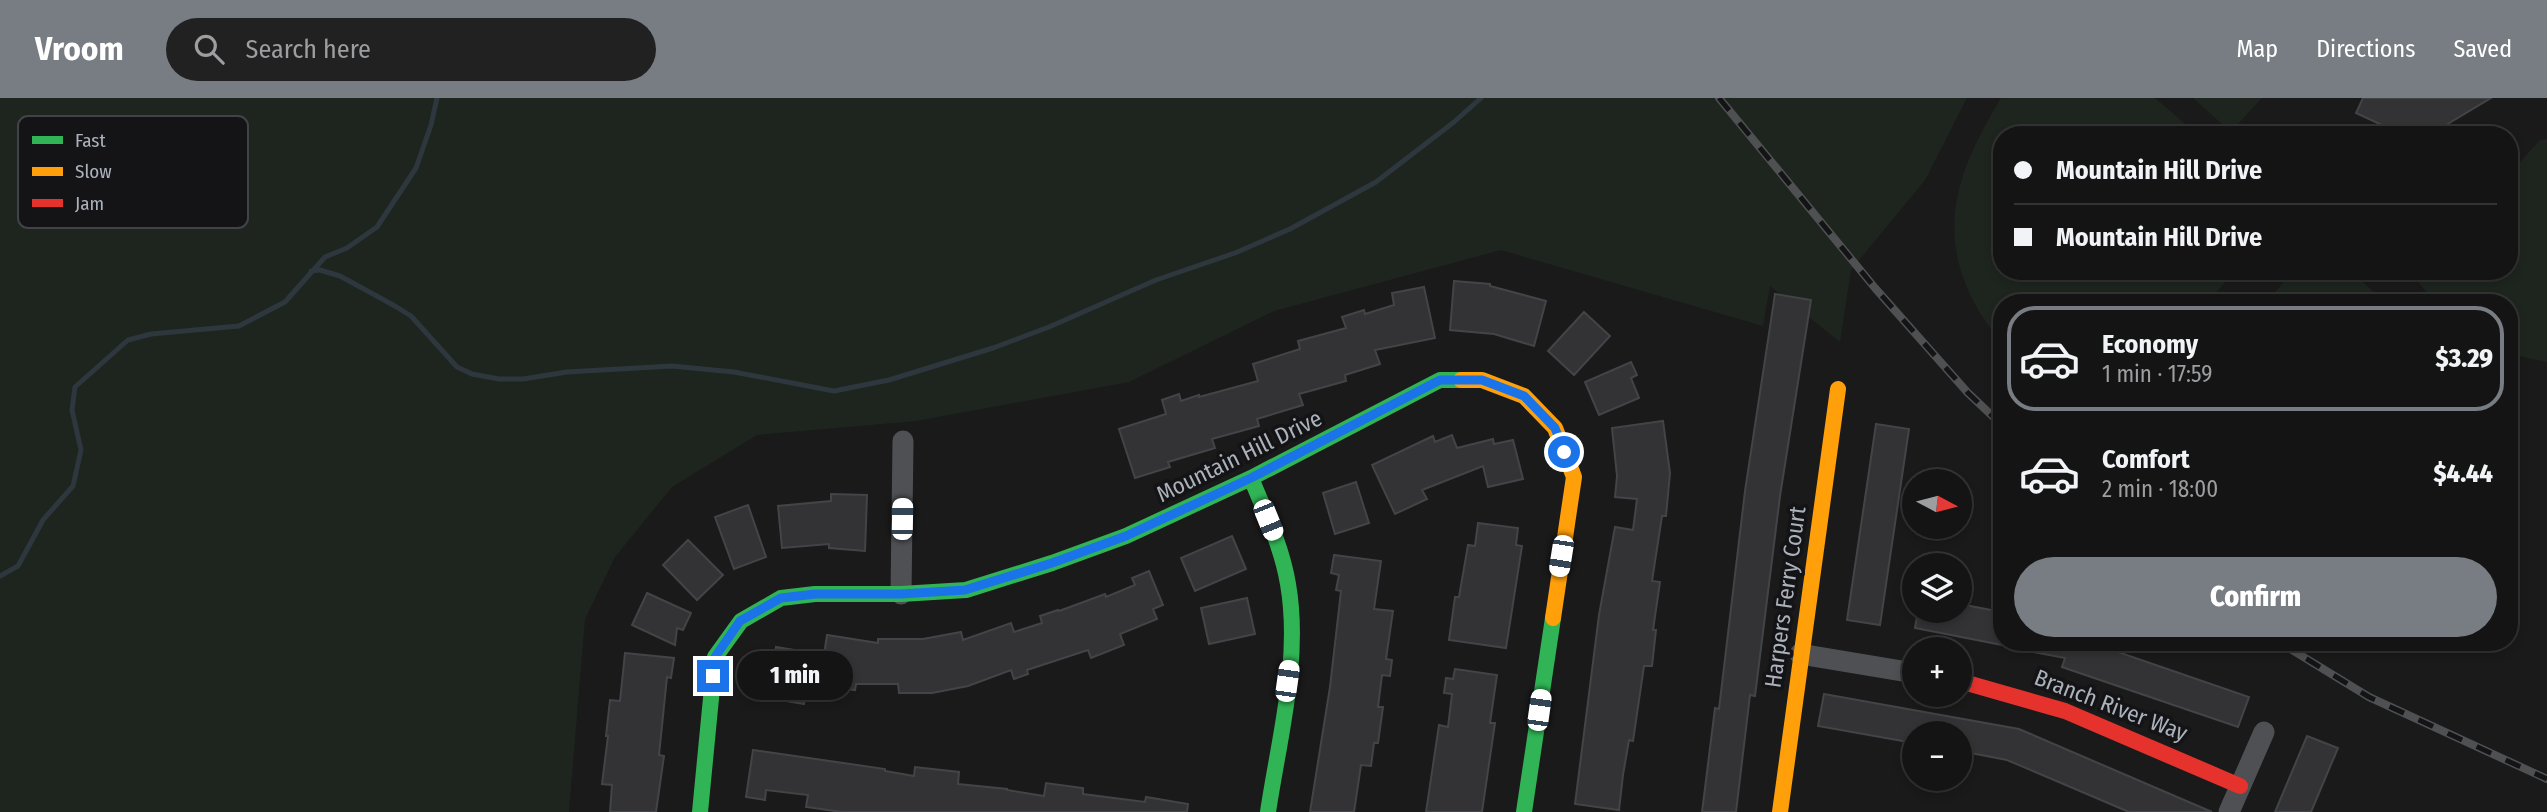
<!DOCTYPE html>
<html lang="en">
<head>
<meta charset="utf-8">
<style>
	body { margin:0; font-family:"Fira Sans Condensed",sans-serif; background:#212122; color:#f1f3f6; height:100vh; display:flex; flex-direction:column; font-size:26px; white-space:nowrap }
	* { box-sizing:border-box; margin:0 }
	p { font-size:23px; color:#9d9ea0 }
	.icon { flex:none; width:38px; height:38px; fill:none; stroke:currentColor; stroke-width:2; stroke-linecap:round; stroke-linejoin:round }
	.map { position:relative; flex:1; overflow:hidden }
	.details { position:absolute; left:1993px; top:196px; width:525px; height:357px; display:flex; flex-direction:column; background:#141414; border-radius:28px; box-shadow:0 4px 10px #0003,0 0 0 2px #333334 }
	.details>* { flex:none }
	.guide { position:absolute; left:1993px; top:28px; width:525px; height:154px; border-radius:28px; box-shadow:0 4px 10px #0003,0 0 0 2px #333334; display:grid; align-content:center; height:154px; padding:0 21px; background:#141414 }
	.needle { width:46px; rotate:97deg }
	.controls { position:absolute; left:1902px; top:371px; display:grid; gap:14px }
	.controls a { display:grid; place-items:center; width:70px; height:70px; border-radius:50%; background:#141414; box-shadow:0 4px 10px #0003,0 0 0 2px #333334; font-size:35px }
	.end { position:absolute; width:32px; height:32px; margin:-16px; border:9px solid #1a73e8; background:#fff; box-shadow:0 0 0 4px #fff }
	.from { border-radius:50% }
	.bubble { position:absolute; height:49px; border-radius:24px; background:#141414; box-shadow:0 4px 10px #0003,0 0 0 2px #333334; font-size:23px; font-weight:800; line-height:49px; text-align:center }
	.car { position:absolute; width:21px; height:42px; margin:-21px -10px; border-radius:9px; box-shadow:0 0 5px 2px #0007; background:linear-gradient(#fff 24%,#345 0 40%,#fff 0 76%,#345 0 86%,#fff 0) }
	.guide b { display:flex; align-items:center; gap:24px; height:66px; font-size:26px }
	.guide b+b { border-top:2px solid #333334 }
	.guide i { width:18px; height:18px; background:#f1f3f6 }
	ul { padding:12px 0 0; list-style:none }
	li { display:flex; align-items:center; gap:21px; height:105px; margin:0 14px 10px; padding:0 7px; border:4px solid transparent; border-radius:28px }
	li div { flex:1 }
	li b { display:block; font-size:26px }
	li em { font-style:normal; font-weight:800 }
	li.selected { border-color:#787d83 }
	li>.icon { width:63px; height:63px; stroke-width:1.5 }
	.primary-button { display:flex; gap:14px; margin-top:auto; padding:14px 21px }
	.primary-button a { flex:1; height:80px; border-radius:42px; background:#787d83; color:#fff; font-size:28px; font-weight:800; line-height:80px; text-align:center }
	header { display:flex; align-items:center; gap:42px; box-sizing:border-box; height:98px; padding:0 35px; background:#787d83; color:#fff }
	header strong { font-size:33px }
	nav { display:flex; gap:38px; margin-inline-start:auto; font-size:24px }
	.search { width:490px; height:63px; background:#212122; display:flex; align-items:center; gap:18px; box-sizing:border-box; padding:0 24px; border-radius:38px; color:#9d9ea0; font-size:26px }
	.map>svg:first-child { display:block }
	.green { fill:#1e251e }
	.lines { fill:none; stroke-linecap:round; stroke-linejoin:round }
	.stream { stroke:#2d373d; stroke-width:5 }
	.building { fill:#333335; stroke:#434447; stroke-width:2 }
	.street { stroke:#4e5054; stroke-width:21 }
	.fast { stroke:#30b455; stroke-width:16 }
	.slow { stroke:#ff9f0a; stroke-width:16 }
	.jam { stroke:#e5322d; stroke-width:16 }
	.rail-casing { stroke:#4e5052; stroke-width:8 }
	.rail { stroke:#141417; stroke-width:5; stroke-dasharray:16; stroke-linecap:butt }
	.route { stroke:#1a73e8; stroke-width:9 }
	.labels { text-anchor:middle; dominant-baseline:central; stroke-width:7; stroke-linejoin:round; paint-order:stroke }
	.street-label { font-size:23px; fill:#abb2bb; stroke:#141417 }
	.key { fill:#141417; stroke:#414348; stroke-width:2 }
	.key-label { font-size:19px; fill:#abb2bb }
</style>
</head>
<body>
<header>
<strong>Vroom</strong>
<div class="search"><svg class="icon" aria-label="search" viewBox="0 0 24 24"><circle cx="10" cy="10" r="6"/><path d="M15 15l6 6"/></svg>Search here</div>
<nav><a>Map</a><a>Directions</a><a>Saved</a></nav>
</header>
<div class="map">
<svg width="2547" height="714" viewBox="0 0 2547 714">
	<rect width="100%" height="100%" fill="#1a1a1b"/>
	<path class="green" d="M 0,0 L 1967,0 L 1925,82 L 1851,172 L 1840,244 L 1770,188 L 1763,228 L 1501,152 L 1274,213 L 1129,284 L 916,323 L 757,337 L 672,389 L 615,459 L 585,521 L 569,714 L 0,714 Z
		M 2001,0 L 2155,0 L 2198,37 L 2002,37 L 2002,173 L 2235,173 L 2207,205 L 2002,205 L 2002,246 C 1993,233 1982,220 1975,206 C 1934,130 1960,68 2001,0 Z
		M 2193,0 L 2262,0 L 2237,27 L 2223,27 Z
		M 2547,41 L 2547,264 L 2510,256 L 2510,205 L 2435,205 L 2415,180 L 2421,173 L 2510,173 L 2510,75 L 2540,42 Z
		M 2293,173 L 2351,173 L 2386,205 L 2266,205 Z"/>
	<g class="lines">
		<path class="stream" d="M 311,173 L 320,172 L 340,178 L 395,208 L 411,218 L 457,269 L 472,276 L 499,281 L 523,281 L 567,274 L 672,268 L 734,274 L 834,293 L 889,282 L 993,250 L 1049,229 L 1156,182 L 1235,155 L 1290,131 L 1376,84 L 1454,24 L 1481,0
			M 0,478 L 18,468 L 43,422 L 73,388 L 81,352 L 72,312 L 75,289 L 128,242 L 151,236 L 239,228 L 285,204 L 325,159 L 347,150 L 377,129 L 416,70 L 431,27 L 437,0"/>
	</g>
	<path class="building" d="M 2363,0 L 2491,0 L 2441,30 L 2441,37 L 2395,37 L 2395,33 L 2356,15 Z
		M 1454,183 L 1490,186 L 1490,188 L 1546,203 L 1534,248 L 1494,236 L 1450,232 Z
		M 1424,189 L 1435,240 L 1375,252 L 1380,266 L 1345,277 L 1346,283 L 1299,296 L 1303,307 L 1257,321 L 1259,328 L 1212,341 L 1215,350 L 1168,364 L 1170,369 L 1135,380 L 1119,331 L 1166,316 L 1162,302 L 1179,296 L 1181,303 L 1199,297 L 1199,299 L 1258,283 L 1253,266 L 1300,251 L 1298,243 L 1346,230 L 1342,219 L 1364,212 L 1365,216 L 1394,207 L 1392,195 Z
		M 1775,196 L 1811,202 L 1780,398 L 1755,598 L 1750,597 L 1736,714 L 1702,714 L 1715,610 L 1719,611 L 1745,393 Z
		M 1584,214 L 1610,238 L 1574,277 L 1548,253 Z
		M 1631,264 L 1637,277 L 1631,280 L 1639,300 L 1599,317 L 1585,284 Z
		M 1663,323 L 1670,375 L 1666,418 L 1662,418 L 1652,483 L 1660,484 L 1653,532 L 1656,532 L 1652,568 L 1644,568 L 1633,643 L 1629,642 L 1623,677 L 1619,712 L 1575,706 L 1599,517 L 1615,429 L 1633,432 L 1637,401 L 1615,399 L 1617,378 L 1612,330 Z
		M 1876,326 L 1909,331 L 1880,527 L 1847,522 Z
		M 1452,337 L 1457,350 L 1493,341 L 1494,346 L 1513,342 L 1523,381 L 1488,389 L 1483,368 L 1422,392 L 1427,401 L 1395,416 L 1372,367 L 1433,338 L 1435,344 Z
		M 1356,384 L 1369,425 L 1335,436 L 1323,395 Z
		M 831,396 L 867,397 L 865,453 L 829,450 L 829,446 L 782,450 L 778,408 L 831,403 Z
		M 748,407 L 766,459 L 734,471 L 715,419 Z
		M 1478,425 L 1518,430 L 1516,447 L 1522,448 L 1506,550 L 1449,542 L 1455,499 L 1459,499 L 1468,447 L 1475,448 Z
		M 1232,438 L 1246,471 L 1195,493 L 1181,460 Z
		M 688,442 L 723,477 L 697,502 L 663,467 Z
		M 1334,457 L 1381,463 L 1374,511 L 1393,513 L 1386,561 L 1392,562 L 1390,578 L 1382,577 L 1378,609 L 1383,609 L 1378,645 L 1374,645 L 1371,668 L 1361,667 L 1354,714 L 1310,714 L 1330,589 L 1341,493 L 1336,492 L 1339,477 L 1331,475 Z
		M 1149,473 L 1163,507 L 1153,511 L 1157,521 L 1120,536 L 1124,547 L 1091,560 L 1088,552 L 1027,572 L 1028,576 L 1014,581 L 1011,572 L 968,588 L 932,595 L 899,595 L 898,586 L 856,586 L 855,592 L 807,585 L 804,606 L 768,600 L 776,549 L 824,557 L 827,537 L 878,545 L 878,541 L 923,541 L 961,534 L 963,542 L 1011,525 L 1014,534 L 1042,525 L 1040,518 L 1058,512 L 1059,513 L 1105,496 L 1106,499 L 1135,487 L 1132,480 Z
		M 647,495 L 691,515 L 683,532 L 677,530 L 675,547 L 632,527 Z
		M 1247,500 L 1255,536 L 1209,546 L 1201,510 Z
		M 1960,506 L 2002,514 L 2002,547 L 1915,530 L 1918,513 L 1960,513 Z
		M 2024,544 L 2089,544 L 2249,599 L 2238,629 L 2062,569 L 2065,560 L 2023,552 Z
		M 625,555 L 674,560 L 671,580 L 667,579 L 659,657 L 664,658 L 656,714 L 610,714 L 612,687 L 602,686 L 608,638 L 606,638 L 610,602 L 620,603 Z
		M 1455,571 L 1497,577 L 1490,625 L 1495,625 L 1482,714 L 1426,714 L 1439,627 L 1448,629 L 1452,596 L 1444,595 L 1446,580 L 1453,581 Z
		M 1824,596 L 2019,631 L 2212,714 L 2129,714 L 2007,662 L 1960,653 L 1960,635 L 1914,635 L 1914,645 L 1818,628 Z
		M 2307,638 L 2338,650 L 2311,714 L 2275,714 Z
		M 753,652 L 885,671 L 885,673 L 914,678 L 915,669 L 959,674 L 958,686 L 1007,691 L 1007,692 L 1044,698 L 1046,685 L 1083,690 L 1083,696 L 1145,704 L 1146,699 L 1188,706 L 1187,714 L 842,714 L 806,709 L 808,697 L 766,692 L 765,702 L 746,699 Z"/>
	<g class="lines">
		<path class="street" d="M 901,496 L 903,343
			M 1800,556 L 1914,575
			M 2229,714 L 2264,634"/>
		<path class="fast" d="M 1251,380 C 1265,414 1282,449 1288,486 C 1301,561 1279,640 1268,714
			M 700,714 L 715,559 L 741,523 L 781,500 L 815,496 L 901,496 L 966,492 L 1052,465 L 1126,438 L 1251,380 L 1440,282 L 1461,282
			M 1524,714 L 1553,520"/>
		<path class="slow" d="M 1461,282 L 1482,282 L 1524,298 L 1555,330 L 1574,379 L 1553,520
			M 1780,714 L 1838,291"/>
		<path class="jam" d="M 1960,583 L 2065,613 L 2240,688"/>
		<g class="rail-casing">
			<path id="rail" d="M 1719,0 L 1875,190 L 1968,295 L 2002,327
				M 2279,544 L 2369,599 L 2547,681"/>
		</g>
		<use href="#rail" class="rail"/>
	</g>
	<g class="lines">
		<path class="route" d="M 713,578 L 715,559 L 740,523 L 781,500 L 815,496 L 901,496 L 965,492 L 1052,465 L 1126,438 L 1251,380 L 1440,282 L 1482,282 L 1524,298 L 1555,330 L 1564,354"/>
	</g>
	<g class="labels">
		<g class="street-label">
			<text transform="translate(1239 358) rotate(-26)">Mountain Hill Drive</text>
			<text transform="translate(1785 499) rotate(-82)">Harpers Ferry Court</text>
			<text transform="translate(2111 607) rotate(21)">Branch River Way</text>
		</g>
	</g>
	<rect x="18" y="18" width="230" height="112" rx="10" class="key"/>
	<rect x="32" y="38" width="31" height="8" fill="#30b455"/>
	<rect x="32" y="69" width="31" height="9" fill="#ff9f0a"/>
	<rect x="32" y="101" width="31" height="8" fill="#e5322d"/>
	<g class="key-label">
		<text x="75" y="49">Fast</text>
		<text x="75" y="80">Slow</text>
		<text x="75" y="112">Jam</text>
	</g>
</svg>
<div class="controls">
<a><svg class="needle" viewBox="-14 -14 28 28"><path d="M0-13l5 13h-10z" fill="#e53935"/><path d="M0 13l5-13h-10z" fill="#9d9ea0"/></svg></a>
<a><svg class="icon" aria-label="layers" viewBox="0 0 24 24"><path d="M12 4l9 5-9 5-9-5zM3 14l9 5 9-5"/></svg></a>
<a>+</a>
<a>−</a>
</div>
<i class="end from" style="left:1564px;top:354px"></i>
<i class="end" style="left:713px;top:578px"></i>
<div class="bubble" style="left:737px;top:553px;width:116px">1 min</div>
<i class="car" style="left:902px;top:421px;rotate:1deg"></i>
<i class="car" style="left:1268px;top:422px;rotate:158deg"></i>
<i class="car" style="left:1561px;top:458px;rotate:189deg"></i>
<i class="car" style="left:1287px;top:583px;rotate:8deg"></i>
<i class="car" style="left:1539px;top:612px;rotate:8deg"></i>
<div class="guide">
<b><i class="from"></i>Mountain Hill Drive</b>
<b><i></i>Mountain Hill Drive</b>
</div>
<section class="details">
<ul>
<li class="selected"><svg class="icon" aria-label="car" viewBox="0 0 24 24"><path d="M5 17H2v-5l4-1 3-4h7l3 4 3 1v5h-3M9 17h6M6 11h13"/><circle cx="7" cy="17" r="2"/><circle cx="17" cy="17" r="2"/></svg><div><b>Economy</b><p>1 min · 17:59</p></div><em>$3.29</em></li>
<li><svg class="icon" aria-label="car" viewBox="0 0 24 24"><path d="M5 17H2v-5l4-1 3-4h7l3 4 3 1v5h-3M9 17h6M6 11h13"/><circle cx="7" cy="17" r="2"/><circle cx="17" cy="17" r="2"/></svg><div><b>Comfort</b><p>2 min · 18:00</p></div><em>$4.44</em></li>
</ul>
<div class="primary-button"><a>Confirm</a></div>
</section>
</div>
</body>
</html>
